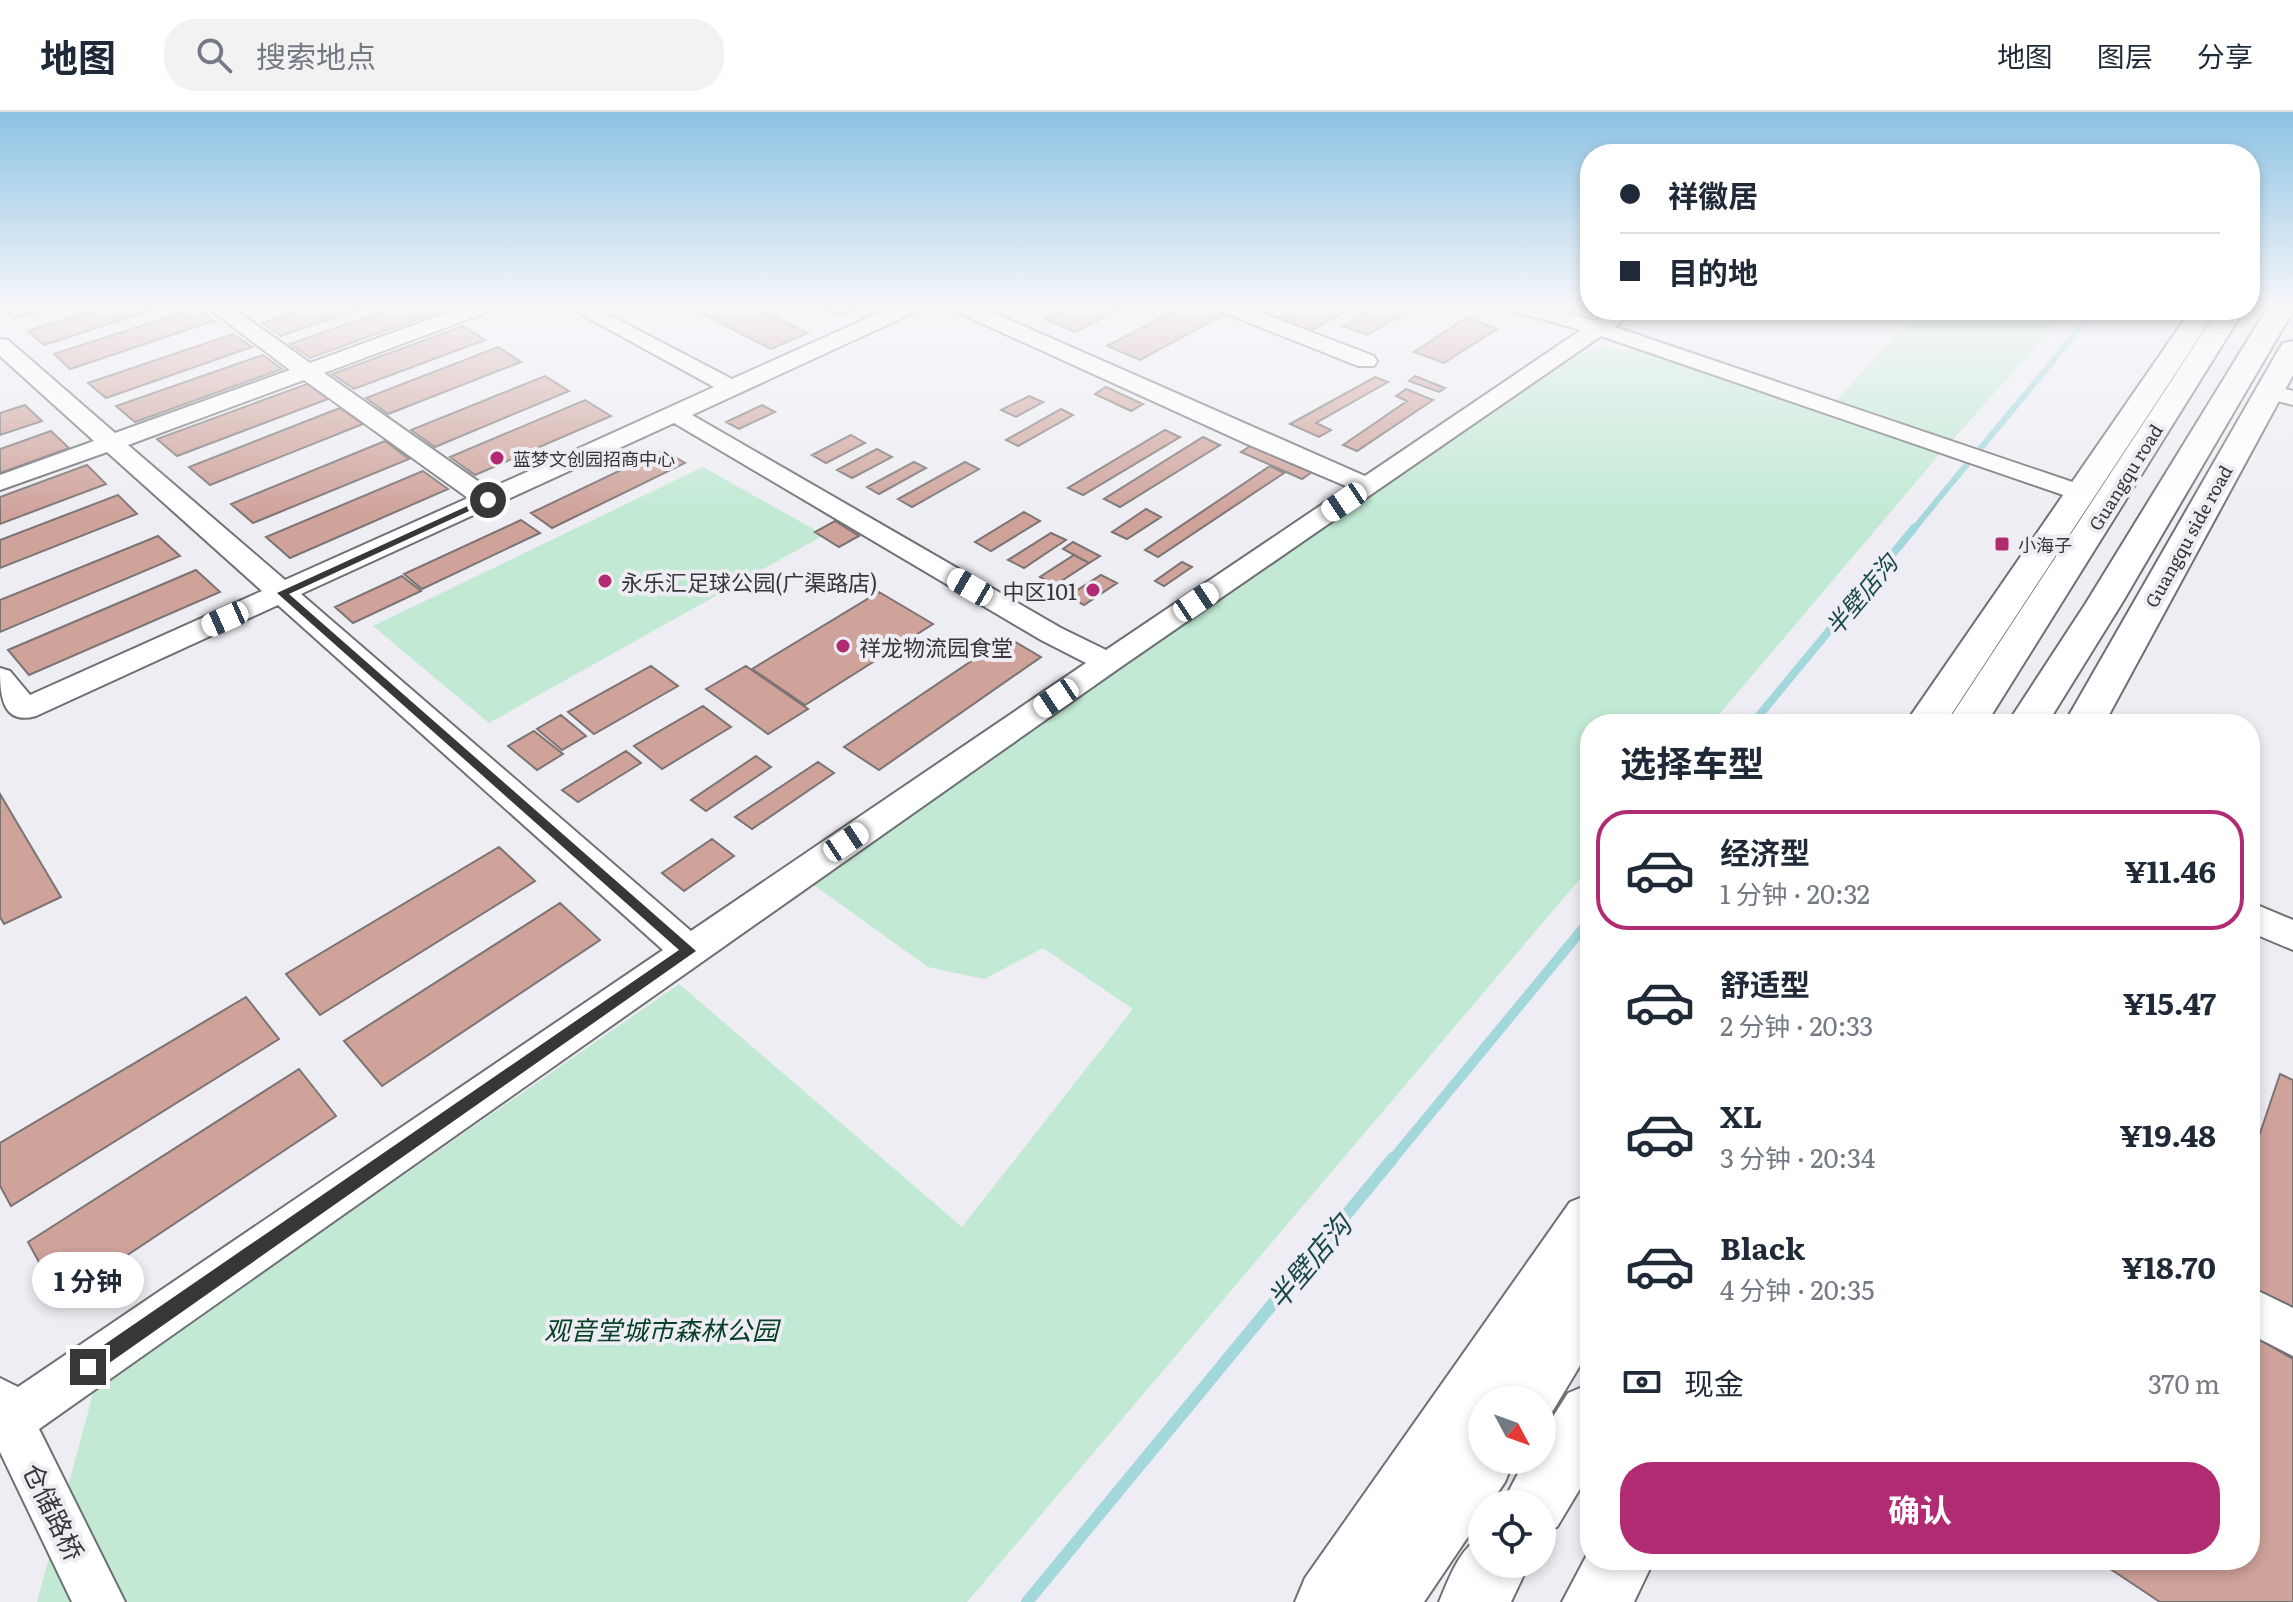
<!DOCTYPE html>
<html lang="zh">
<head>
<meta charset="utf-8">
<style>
	body { margin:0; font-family:Literata,"Noto Sans SC",serif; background:#f2f2f3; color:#1f2937; height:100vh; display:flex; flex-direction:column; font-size:30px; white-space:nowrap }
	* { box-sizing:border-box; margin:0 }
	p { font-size:26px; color:#747a83 }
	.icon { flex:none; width:44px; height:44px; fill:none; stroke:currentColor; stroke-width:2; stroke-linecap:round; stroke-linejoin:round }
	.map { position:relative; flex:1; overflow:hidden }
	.side { position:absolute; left:1580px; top:602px; width:680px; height:856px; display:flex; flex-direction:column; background:#fff; border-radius:32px; box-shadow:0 4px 12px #0003 }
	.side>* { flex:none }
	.top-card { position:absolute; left:1580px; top:32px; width:680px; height:176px; border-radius:32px; box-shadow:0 4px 12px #0003; display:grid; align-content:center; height:176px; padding:0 40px; background:#fff }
	.needle { width:52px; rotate:131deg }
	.controls { position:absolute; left:1468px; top:1274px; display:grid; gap:16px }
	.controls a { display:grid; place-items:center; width:88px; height:88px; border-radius:50%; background:#fff; box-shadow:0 4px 12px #0003; font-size:40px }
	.end { position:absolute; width:36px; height:36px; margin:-18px; border:10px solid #373739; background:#fff; box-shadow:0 0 0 4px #fff }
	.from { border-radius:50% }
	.bubble { position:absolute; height:56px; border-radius:28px; background:#fff; box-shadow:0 4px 12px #0003; font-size:26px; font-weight:700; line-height:56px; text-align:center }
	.car { position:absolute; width:24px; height:48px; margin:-24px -12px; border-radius:10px; box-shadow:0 0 6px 2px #0007; background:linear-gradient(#fff 24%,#345 0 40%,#fff 0 76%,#345 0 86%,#fff 0) }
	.top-card b { display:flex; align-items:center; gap:28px; height:76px; font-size:30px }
	.top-card b+b { border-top:2px solid #e0e1e3 }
	.top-card i { width:20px; height:20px; background:#1f2937 }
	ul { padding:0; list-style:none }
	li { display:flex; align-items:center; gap:24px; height:120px; margin:0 16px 12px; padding:0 24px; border:4px solid transparent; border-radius:32px }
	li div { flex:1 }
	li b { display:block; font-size:30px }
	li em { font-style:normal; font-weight:700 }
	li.selected { border-color:#b02b71 }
	li>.icon { width:72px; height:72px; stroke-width:1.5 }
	h2 { padding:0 40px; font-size:36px; line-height:96px }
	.pay { display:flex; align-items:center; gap:20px; height:88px; padding:0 40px; font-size:30px }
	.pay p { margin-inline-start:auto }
	.button { display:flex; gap:16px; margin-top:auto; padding:16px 40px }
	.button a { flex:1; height:92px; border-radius:32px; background:#b02b71; color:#fff; font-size:32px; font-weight:700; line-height:92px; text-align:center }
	header { display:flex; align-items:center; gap:48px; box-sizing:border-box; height:112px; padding:0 40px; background:#fff; border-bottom:2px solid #e0e1e3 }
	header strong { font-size:38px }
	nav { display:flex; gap:44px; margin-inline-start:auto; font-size:28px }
	.search { width:560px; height:72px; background:#f2f2f3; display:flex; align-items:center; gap:20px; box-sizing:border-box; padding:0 28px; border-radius:32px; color:#747a83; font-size:30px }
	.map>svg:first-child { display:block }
	.green { fill:#c1e9d3 }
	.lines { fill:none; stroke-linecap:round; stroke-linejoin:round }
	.stream-far3 { stroke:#a2d7db; stroke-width:6 }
	.stream-far2 { stroke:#a2d7db; stroke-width:8 }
	.stream-far1 { stroke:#a2d7db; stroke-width:10 }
	.stream { stroke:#a2d7db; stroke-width:12 }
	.building { fill:#cfa29a; stroke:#7b7473; stroke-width:2 }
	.street-casing { stroke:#6f6f75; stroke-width:4 }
	.primary-casing { stroke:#6f6f75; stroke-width:4 }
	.highway-casing { stroke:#6f6f75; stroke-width:4 }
	.street { fill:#fff; fill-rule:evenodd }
	.primary { fill:#fff; fill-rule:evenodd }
	.highway { fill:#fff; fill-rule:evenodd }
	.route { fill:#373739 }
	.poi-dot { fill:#b02b71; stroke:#ededf3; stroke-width:3 }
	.labels { text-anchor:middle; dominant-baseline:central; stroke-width:8; stroke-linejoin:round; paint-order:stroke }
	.far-poi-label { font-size:18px; fill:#373739; stroke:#ededf3; text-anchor:start }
	.far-street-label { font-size:18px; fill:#373739; stroke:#ededf3 }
	.poi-label { font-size:22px; fill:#373739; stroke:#ededf3; text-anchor:start }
	.water-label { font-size:24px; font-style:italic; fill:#19494c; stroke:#ededf3 }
	.near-park-label { font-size:26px; font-style:italic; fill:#084029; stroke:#ededf3 }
	.near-street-label { font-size:26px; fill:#373739; stroke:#ededf3 }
	.near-water-label { font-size:28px; font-style:italic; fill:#19494c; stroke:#ededf3 }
</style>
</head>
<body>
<header>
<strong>地图</strong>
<div class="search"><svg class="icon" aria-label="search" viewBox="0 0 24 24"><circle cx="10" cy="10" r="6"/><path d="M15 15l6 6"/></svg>搜索地点</div>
<nav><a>地图</a><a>图层</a><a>分享</a></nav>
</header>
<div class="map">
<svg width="2293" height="1490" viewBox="0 0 2293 1490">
	<rect width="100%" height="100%" fill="#ededf3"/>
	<path class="green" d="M 1919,198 L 2069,198 L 1938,344 L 1711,612 L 1590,612 L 1590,755 L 967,1490 L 37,1490 L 94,1278 L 679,872 L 962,1115 L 1133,897 L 1043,836 L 984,867 L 928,855 L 811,771 L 1573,243 L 1599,237 L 1642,239 L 1825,301 Z
		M 703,355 L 824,423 L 489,611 L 373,514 Z"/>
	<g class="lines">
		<path class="stream-far3" d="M 1980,337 L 2095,198
			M 1913,418 L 1968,351"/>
		<path class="stream-far2" d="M 1752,612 L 1914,416"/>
		<path class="stream-far1" d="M 1392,1048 L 1590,808"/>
		<path class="stream" d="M 1027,1490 L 1393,1046"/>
	</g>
	<path class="building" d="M 0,195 L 53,195 L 14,207 Z
		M 104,195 L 161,195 L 44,233 L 28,219 Z
		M 308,195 L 364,195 L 281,224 L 262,211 Z
		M 395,195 L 433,195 L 440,199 L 310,246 L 290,232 Z
		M 689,195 L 755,195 L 808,221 L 771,237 Z
		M 819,195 L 859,195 L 839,204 Z
		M 1067,195 L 1124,195 L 1075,220 L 1044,207 Z
		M 1182,195 L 1211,195 L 1227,201 L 1140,248 L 1107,234 Z
		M 1297,195 L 1353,195 L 1309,220 L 1275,207 Z
		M 1375,195 L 1415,195 L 1367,223 L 1343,214 Z
		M 196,196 L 214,209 L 70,257 L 54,242 Z
		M 1467,205 L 1497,217 L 1444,251 L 1414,240 Z
		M 463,214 L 485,228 L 354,277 L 332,262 Z
		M 233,222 L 252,235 L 106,286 L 88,271 Z
		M 498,235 L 521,250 L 388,302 L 366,286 Z
		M 263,243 L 282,257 L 135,310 L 116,294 Z
		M 545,264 L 569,279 L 435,335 L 411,318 Z
		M 1415,264 L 1445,276 L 1439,280 L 1409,269 Z
		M 1375,265 L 1388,270 L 1316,311 L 1331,318 L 1319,325 L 1290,312 Z
		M 307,272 L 328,287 L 177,344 L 157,327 Z
		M 1106,275 L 1143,292 L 1131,299 L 1095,282 Z
		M 1406,277 L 1433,288 L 1357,339 L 1343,333 L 1407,289 L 1396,284 Z
		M 1029,284 L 1043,290 L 1016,305 L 1001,298 Z
		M 585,288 L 611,304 L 475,363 L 450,345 Z
		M 25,293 L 42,309 L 0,323 L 0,301 Z
		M 762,293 L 775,300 L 739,317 L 726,310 Z
		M 340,296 L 363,312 L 210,373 L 189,355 Z
		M 1061,297 L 1073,303 L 1018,334 L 1006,328 Z
		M 1165,318 L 1180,325 L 1083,383 L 1068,376 Z
		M 51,319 L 69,336 L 0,361 L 0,337 Z
		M 851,323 L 865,331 L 826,351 L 812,343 Z
		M 1203,325 L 1220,333 L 1120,395 L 1104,387 Z
		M 385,329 L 409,347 L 253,411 L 231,392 Z
		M 1252,333 L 1312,360 L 1302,367 L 1241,340 Z
		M 877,337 L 892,345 L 852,366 L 837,358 Z
		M 663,338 L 685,351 L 552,416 L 531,401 Z
		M 914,350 L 926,356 L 879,382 L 867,375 Z
		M 965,350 L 979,357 L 912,395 L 898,387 Z
		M 87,353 L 106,372 L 0,412 L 0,385 Z
		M 1270,354 L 1284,361 L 1158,445 L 1145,438 Z
		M 423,359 L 448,377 L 290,446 L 266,425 Z
		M 118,383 L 137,402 L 0,456 L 0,428 Z
		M 1146,397 L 1161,405 L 1127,427 L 1112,420 Z
		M 1024,400 L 1040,409 L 991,439 L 975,430 Z
		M 521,408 L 540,421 L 422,477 L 404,462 Z
		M 835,409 L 859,424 L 839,435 L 815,420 Z
		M 1051,421 L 1066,428 L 1024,456 L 1008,448 Z
		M 158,424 L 180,444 L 0,520 L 0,488 Z
		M 1073,430 L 1100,444 L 1089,451 L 1063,437 Z
		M 1074,443 L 1089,451 L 1055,473 L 1040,465 Z
		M 1182,450 L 1192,455 L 1164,474 L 1155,469 Z
		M 196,458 L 220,480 L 29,563 L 8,538 Z
		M 1101,463 L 1117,471 L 1084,493 L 1068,484 Z
		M 402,464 L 421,479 L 353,511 L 335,495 Z
		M 879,480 L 933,512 L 805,593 L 752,557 Z
		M 1007,525 L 1041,545 L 879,658 L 844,635 Z
		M 651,554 L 678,574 L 594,622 L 568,600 Z
		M 746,554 L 808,597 L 768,622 L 706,577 Z
		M 703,594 L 731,615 L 662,657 L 634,634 Z
		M 561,603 L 586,624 L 562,638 L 537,617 Z
		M 534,619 L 563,642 L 537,658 L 508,634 Z
		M 626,639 L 641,651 L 578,690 L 562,678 Z
		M 756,644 L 771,655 L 706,699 L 691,688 Z
		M 818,650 L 834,661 L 752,717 L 735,705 Z
		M 0,682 L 61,785 L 4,812 L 0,805 Z
		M 712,727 L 734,744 L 684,779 L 662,761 Z
		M 499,735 L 535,769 L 320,903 L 286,862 Z
		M 560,791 L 600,828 L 382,974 L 344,929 Z
		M 246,885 L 279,927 L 11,1094 L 0,1074 L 0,1031 Z
		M 299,957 L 336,1004 L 60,1188 L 28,1130 Z
		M 2280,962 L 2293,968 L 2293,1199 L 2250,1175 L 2250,1051 Z
		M 2250,1222 L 2293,1247 L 2293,1490 L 2160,1490 L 2097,1448 L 2250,1448 Z"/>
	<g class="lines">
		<g class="street-casing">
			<path id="street" d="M 207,195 L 231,195 L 310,251 L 463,195 L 493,195 L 490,199 L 324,261 L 489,377 L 714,275 L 568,195 L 594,195 L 732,267 L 892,195 L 920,195 L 917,199 L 692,303 L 1061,516 L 1106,538 L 1348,375 L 1247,332 L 955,199 L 952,195 L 980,195 L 1365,364 L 1581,218 L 1513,199 L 1510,195 L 1544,195 L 1595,209 L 1611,198 L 1635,198 L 1615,215 L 2090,376 L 2094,381 L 2090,386 L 2072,386 L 1601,224 L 1118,557 L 39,1317 L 125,1490 L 72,1490 L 0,1340 L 0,1266 L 18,1275 L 663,838 L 278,493 L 36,604 C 1,614 0,581 0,556 L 10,559 L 30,583 L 262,479 L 107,340 L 0,378 L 0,363 L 94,329 L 0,244 L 0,227 L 8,228 L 115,321 L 290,258 ZM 304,268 L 468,386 L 285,468 L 128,333 ZM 674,311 L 1041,528 L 1086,551 L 691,819 L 301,482 Z
				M 1217,195 L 1246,195 L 1374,244 L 1377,249 L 1374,254 L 1358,254 L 1220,199 Z
				M 2269,273 L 2293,279 L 2293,293 L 2261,285 L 2258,280 L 2261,275 Z
				M 2250,790 L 2293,808 L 2293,838 L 2250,820 Z
				M 2250,1175 L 2293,1196 L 2293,1244 L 2250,1222 Z"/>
		</g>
		<g class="primary-casing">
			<path id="primary" d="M 2191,198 L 2217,198 L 1945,612 L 1905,612 Z
				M 2293,229 L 2293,263 L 2104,612 L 2064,612 L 2279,237 L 2283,231 Z
				M 1590,1082 L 1590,1156 L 1502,1288 L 1482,1288 L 1482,1319 L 1369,1490 L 1295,1490 L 1305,1466 L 1570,1090 Z
				M 1590,1437 L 1590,1448 L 1654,1448 L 1634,1490 L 1562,1490 Z"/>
		</g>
		<g class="highway-casing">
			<path id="highway" d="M 2268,195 L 2293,195 L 2293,199 L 2122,491 L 2047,612 L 2007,612 L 2086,491 Z
				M 2218,198 L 2244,198 L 1986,612 L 1946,612 Z
				M 1590,1156 L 1590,1237 L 1546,1310 L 1542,1311 L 1542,1288 L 1493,1288 L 1502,1266 L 1570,1164 Z
				M 1590,1272 L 1590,1360 L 1557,1415 L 1542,1421 L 1542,1392 L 1502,1392 L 1525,1348 L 1542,1348 L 1542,1322 L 1568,1281 Z
				M 1482,1317 L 1482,1348 L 1514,1348 L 1505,1370 L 1490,1392 L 1482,1392 L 1482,1404 L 1424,1490 L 1350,1490 L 1360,1466 L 1461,1326 Z
				M 1482,1425 L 1482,1452 L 1529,1452 L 1511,1490 L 1439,1490 C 1448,1469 1460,1434 1482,1425 Z"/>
		</g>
		<use href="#street" class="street"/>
		<use href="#primary" class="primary"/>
		<use href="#highway" class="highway"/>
	</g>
	<linearGradient id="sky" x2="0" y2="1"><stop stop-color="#8cc2e3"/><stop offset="0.48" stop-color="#f7f7fa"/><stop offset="1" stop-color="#f7f7fa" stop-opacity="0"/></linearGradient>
	<rect width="2293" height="404" fill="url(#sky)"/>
	<path class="route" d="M 485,386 L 493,388 L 289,482 L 696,839 L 95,1261 L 88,1263 L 82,1261 L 80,1255 L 82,1248 L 679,838 L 277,481 Z"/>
	<g class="poi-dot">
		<circle cx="497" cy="346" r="8"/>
		<rect x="1994" y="424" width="16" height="16" rx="4"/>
		<circle cx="605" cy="469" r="8"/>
		<circle cx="1093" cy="478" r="8"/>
		<circle cx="843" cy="534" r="8"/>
	</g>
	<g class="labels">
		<g class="far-poi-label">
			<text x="513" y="346">蓝梦文创园招商中心</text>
			<text x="2018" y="432">小海子</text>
		</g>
		<g class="far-street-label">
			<text transform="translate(2125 365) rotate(-58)">Guangqu road</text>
			<text transform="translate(2188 424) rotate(-61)">Guangqu side road</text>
		</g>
		<g class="poi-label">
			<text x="621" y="469">永乐汇足球公园(广渠路店)</text>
			<text x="1077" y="478" text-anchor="end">中区101</text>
			<text x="859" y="534">祥龙物流园食堂</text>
		</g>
		<g class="water-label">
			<text transform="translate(1860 482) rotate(-50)">半壁店沟</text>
		</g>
		<g class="near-park-label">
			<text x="661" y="1216">观音堂城市森林公园</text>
		</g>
		<g class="near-street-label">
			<text transform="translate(55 1399) rotate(64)">仓储路桥</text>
		</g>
		<g class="near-water-label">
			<text transform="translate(1308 1149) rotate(-50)">半壁店沟</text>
		</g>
	</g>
</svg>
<div class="controls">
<a><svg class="needle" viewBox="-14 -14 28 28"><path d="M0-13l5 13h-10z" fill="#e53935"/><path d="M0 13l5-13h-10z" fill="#747a83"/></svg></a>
<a><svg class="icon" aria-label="locate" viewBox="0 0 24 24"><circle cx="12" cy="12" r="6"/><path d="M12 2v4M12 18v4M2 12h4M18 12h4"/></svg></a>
</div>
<i class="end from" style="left:488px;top:388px"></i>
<i class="end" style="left:88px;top:1255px"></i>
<div class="bubble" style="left:32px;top:1140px;width:112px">1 分钟</div>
<i class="car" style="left:1344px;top:390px;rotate:236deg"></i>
<i class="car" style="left:970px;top:475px;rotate:300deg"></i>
<i class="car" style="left:1196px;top:490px;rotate:56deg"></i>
<i class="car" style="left:225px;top:507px;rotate:246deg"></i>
<i class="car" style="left:1056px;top:586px;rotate:236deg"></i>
<i class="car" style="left:846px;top:730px;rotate:56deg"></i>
<div class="top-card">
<b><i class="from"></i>祥徽居</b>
<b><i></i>目的地</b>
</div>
<section class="side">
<h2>选择车型</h2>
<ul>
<li class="selected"><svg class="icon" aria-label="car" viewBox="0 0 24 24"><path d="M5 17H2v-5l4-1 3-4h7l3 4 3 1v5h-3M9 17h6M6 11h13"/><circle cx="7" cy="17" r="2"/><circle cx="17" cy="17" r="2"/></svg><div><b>经济型</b><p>1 分钟 · 20:32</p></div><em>¥11.46</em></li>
<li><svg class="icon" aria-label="car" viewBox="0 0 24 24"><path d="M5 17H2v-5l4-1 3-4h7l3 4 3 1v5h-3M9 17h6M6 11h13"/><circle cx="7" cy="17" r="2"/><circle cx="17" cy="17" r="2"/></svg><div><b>舒适型</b><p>2 分钟 · 20:33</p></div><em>¥15.47</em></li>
<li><svg class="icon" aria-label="car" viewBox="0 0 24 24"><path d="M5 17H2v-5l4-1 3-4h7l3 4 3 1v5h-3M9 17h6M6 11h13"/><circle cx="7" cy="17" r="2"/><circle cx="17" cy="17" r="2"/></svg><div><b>XL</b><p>3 分钟 · 20:34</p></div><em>¥19.48</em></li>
<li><svg class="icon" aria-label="car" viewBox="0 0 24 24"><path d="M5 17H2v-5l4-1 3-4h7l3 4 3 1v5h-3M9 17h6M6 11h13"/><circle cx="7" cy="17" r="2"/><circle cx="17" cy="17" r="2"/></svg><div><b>Black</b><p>4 分钟 · 20:35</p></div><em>¥18.70</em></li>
</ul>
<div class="pay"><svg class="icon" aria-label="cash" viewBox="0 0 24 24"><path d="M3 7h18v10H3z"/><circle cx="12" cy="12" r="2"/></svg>现金<p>370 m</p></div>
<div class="button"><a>确认</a></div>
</section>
</div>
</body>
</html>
